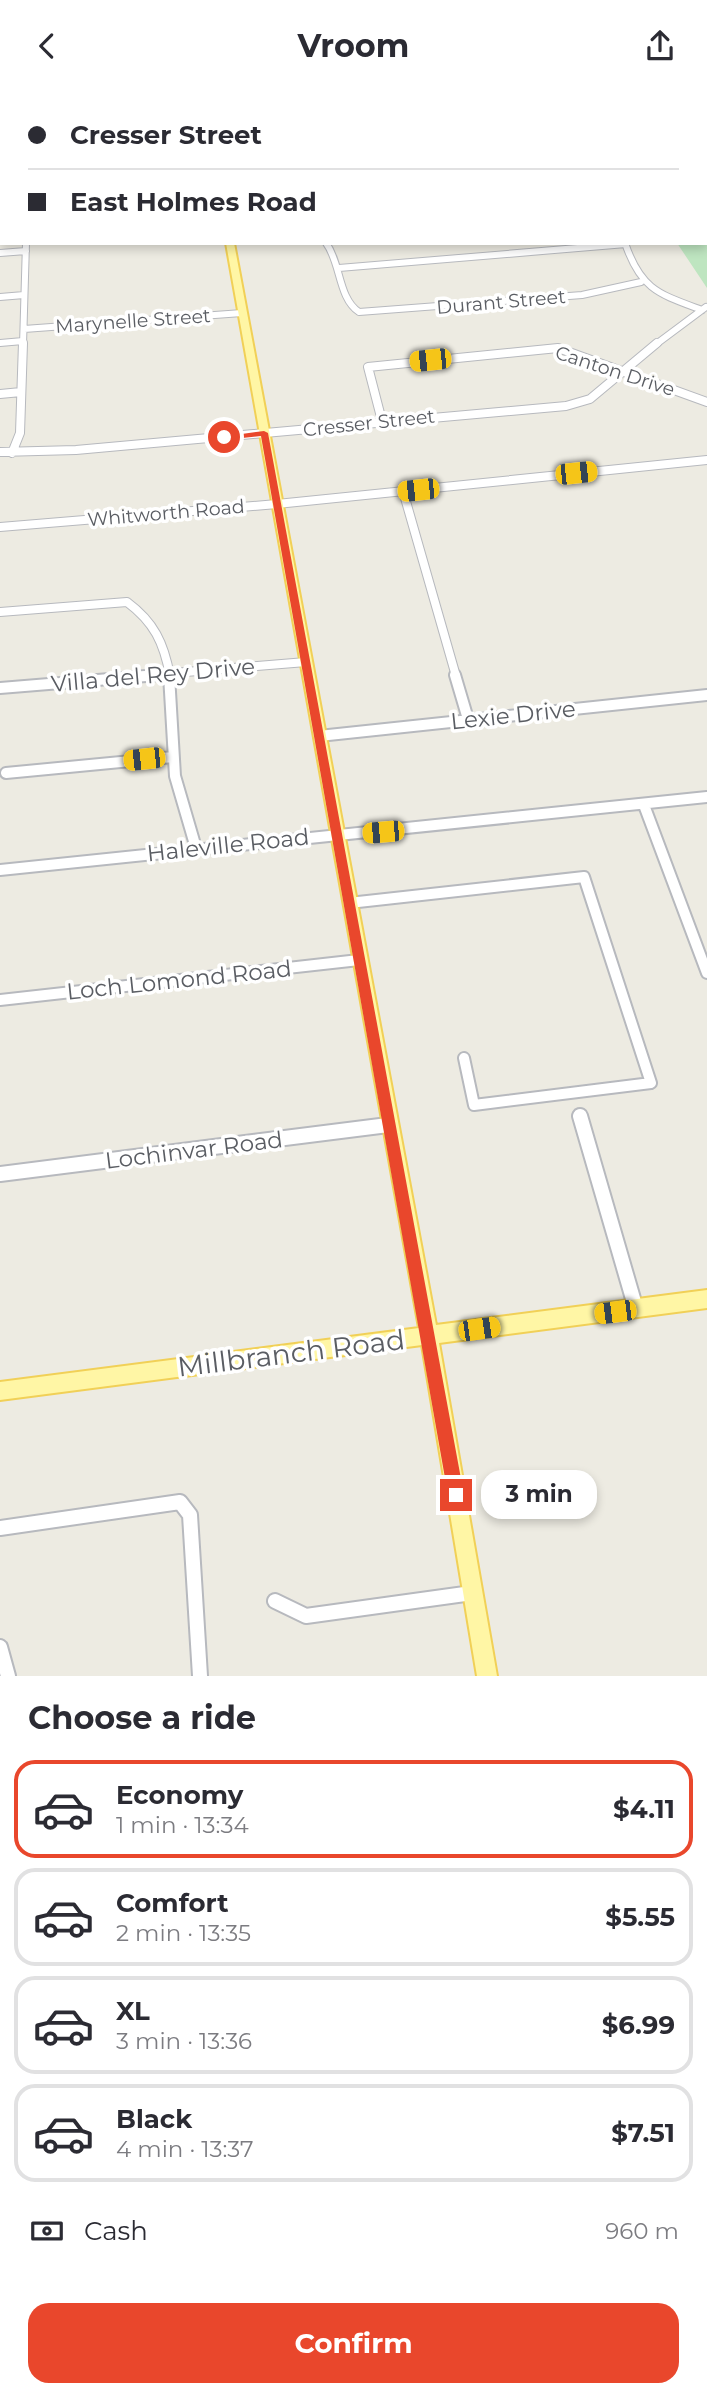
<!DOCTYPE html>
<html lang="en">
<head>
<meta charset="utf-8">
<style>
	body { margin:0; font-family:Montserrat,sans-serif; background:#f7f7f7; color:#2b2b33; height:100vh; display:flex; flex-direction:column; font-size:26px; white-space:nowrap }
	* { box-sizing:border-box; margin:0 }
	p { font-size:23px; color:#7c7c81 }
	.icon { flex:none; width:38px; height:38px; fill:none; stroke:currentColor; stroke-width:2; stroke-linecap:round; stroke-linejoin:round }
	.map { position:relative; height:1585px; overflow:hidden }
	.side { display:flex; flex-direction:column; background:#fff; flex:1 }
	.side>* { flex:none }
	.banner { position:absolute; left:0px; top:0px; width:707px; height:154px; box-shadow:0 4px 10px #0003; display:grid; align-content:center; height:154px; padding:0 28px; background:#fff }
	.end { position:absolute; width:32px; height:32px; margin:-16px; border:9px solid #e9472c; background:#fff; box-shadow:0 0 0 4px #fff }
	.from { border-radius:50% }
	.bubble { position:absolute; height:49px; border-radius:21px; background:#fff; box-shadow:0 4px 10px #0003; font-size:23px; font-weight:700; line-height:49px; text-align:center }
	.car { position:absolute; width:21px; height:42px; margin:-21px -10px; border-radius:9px; box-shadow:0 0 5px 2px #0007; background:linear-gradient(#f5c518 24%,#345 0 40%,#f5c518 0 76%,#345 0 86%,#f5c518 0) }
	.banner b { display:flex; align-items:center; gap:24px; height:66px; font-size:26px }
	.banner b+b { border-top:2px solid #e1e1e2 }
	.banner i { width:18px; height:18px; background:#2b2b33 }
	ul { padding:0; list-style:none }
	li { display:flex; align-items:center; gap:21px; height:98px; margin:0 14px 10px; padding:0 14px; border:4px solid #e1e1e2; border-radius:21px }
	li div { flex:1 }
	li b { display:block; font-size:26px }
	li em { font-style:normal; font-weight:700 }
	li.current { border-color:#e9472c }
	li>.icon { width:63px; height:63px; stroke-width:1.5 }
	h2 { padding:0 28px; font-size:32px; line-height:84px }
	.pay { display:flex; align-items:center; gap:18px; height:77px; padding:0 28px; font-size:26px }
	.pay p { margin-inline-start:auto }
	.cta { display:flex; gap:14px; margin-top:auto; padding:14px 28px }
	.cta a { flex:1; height:80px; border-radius:21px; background:#e9472c; color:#fff; font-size:28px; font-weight:700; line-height:80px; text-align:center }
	header { display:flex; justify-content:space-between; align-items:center; height:91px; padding:0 28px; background:#fff; font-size:32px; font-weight:700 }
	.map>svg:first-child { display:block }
	.green { fill:#bee5c0 }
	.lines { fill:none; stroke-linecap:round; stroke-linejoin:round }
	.minor-far3-casing { stroke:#b7b9be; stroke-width:8 }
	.minor-far2-casing { stroke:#b7b9be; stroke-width:10 }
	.minor-far1-casing { stroke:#b7b9be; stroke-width:14 }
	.minor-casing { stroke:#b7b9be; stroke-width:18 }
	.major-casing { stroke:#f1d057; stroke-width:4 }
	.minor-far3 { stroke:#fff; stroke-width:6 }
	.minor-far2 { stroke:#fff; stroke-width:8 }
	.minor-far1 { stroke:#fff; stroke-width:10 }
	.minor { stroke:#fff; stroke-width:14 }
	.major { fill:#fff6a5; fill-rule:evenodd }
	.route { fill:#e9472c }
	.labels { text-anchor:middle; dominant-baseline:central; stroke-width:7; stroke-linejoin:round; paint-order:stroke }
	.far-street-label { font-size:19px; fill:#5a5d63; stroke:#fff }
	.street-label { font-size:23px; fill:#5a5d63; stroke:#fff }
	.near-street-label { font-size:28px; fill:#5a5d63; stroke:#fff }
</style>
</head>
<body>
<header><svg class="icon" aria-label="back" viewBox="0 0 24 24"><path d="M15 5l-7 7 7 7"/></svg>Vroom<svg class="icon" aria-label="share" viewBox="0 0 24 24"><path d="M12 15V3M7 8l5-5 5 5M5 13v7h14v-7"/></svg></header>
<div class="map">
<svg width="707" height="1585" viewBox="0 0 707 1585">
	<rect width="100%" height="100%" fill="#edebe2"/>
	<path class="green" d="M 705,48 L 707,50 L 707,197 L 677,152 L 705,152 Z"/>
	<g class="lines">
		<g class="minor-far3-casing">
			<path id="minor-far3" d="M 326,152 C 341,172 338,207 359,221 L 582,204 L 641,191
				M 625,152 C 641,199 659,203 702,219
				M 0,162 L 26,160
				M 339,177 L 626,153
				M 0,206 L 24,204
				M 24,238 L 242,222
				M 0,252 L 23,250
				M 23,254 L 26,152
				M 655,254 L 706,216"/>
		</g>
		<g class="minor-far2-casing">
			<path id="minor-far2" d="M 0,303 L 21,301
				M 382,330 L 368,276 L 558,257 L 707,311
				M 0,361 L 76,359 L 566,315 L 590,308 L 657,252
				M 12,362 L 20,342 L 23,252
				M 403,400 L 456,585
				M 0,436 L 277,413 L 707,369
				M 0,521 L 127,511 C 154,531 164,552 170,585
				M 137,585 L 306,571"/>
		</g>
		<g class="minor-far1-casing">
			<path id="minor-far1" d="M 169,584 L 175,685 L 196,757
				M 455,584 L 468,628
				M 0,597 L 158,584
				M 319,645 L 707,604
				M 6,682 L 173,666
				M 644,714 L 707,882
				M 0,779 L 707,706
				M 349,812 L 584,786 L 651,992 L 474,1014 L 464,967
				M 0,909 L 359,869"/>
		</g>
		<g class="minor-casing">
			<path id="minor" d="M 580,1025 L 636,1218
				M 0,1083 L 388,1034
				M 0,1437 L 180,1411 L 190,1424 L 200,1585
				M 275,1510 L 306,1525 L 472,1502
				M 0,1556 L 8,1585"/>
		</g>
		<g class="major-casing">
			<path id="major" d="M 198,0 L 206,0 L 206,2 L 198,2 Z
				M 366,0 L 407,0 L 364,2 Z
				M 0,19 L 2,19 L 2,23 L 0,23 Z
				M 226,152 L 234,152 L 436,1234 L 707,1199 L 707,1217 L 439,1252 L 497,1585 L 477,1585 L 422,1254 L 0,1309 L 0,1291 L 419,1237 Z"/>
		</g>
		<use href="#minor-far3" class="minor-far3"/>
		<use href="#minor-far2" class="minor-far2"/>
		<use href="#minor-far1" class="minor-far1"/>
		<use href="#minor" class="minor"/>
		<use href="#major" class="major"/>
	</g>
	<path class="route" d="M 264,340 L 268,342 L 464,1404 L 456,1412 L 448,1404 L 261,345 L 224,349 L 220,346 Z"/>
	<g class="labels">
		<g class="far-street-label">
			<text transform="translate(501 211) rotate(-5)">Durant Street</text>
			<text transform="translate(133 230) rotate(-4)">Marynelle Street</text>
			<text transform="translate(615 280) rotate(18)">Canton Drive</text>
			<text transform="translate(369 332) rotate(-6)">Cresser Street</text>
			<text transform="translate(166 422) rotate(-5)">Whitworth Road</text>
		</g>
		<g class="street-label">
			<text transform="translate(153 584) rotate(-5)">Villa del Rey Drive</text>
			<text transform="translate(513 624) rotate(-6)">Lexie Drive</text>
			<text transform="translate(228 754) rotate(-6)">Haleville Road</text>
			<text transform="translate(179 889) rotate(-6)">Loch Lomond Road</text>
			<text transform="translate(194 1059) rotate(-7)">Lochinvar Road</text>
		</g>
		<g class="near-street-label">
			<text transform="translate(291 1262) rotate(-7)">Millbranch Road</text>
		</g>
	</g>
</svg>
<i class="end from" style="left:224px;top:346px"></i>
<i class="end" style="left:456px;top:1404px"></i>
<div class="bubble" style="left:481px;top:1379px;width:116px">3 min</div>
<i class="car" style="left:430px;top:269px;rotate:264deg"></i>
<i class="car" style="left:576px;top:382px;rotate:84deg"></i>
<i class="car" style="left:418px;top:399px;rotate:264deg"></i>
<i class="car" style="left:144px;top:668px;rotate:264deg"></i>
<i class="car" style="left:383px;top:741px;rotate:265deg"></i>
<i class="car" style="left:615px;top:1221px;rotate:263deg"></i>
<i class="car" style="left:479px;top:1238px;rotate:82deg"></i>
<div class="banner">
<b><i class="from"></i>Cresser Street</b>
<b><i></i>East Holmes Road</b>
</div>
</div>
<section class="side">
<h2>Choose a ride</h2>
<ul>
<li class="current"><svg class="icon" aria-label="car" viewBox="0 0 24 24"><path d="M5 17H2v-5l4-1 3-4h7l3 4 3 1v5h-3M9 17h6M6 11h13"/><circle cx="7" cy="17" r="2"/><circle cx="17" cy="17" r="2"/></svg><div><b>Economy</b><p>1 min · 13:34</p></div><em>$4.11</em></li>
<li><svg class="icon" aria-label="car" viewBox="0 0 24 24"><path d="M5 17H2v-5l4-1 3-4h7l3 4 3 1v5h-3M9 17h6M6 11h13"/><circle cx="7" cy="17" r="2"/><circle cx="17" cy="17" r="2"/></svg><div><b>Comfort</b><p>2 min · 13:35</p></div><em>$5.55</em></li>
<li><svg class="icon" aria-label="car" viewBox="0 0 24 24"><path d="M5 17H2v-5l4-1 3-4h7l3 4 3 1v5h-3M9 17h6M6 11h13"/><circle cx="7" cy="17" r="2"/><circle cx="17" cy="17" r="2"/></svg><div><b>XL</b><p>3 min · 13:36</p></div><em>$6.99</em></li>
<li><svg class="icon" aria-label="car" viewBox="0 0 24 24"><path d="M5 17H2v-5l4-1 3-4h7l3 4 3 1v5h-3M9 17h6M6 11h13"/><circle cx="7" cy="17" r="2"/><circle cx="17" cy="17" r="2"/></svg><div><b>Black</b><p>4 min · 13:37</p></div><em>$7.51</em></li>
</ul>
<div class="pay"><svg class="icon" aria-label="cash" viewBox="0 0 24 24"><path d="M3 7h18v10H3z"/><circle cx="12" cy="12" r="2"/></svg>Cash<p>960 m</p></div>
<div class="cta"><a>Confirm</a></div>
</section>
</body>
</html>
